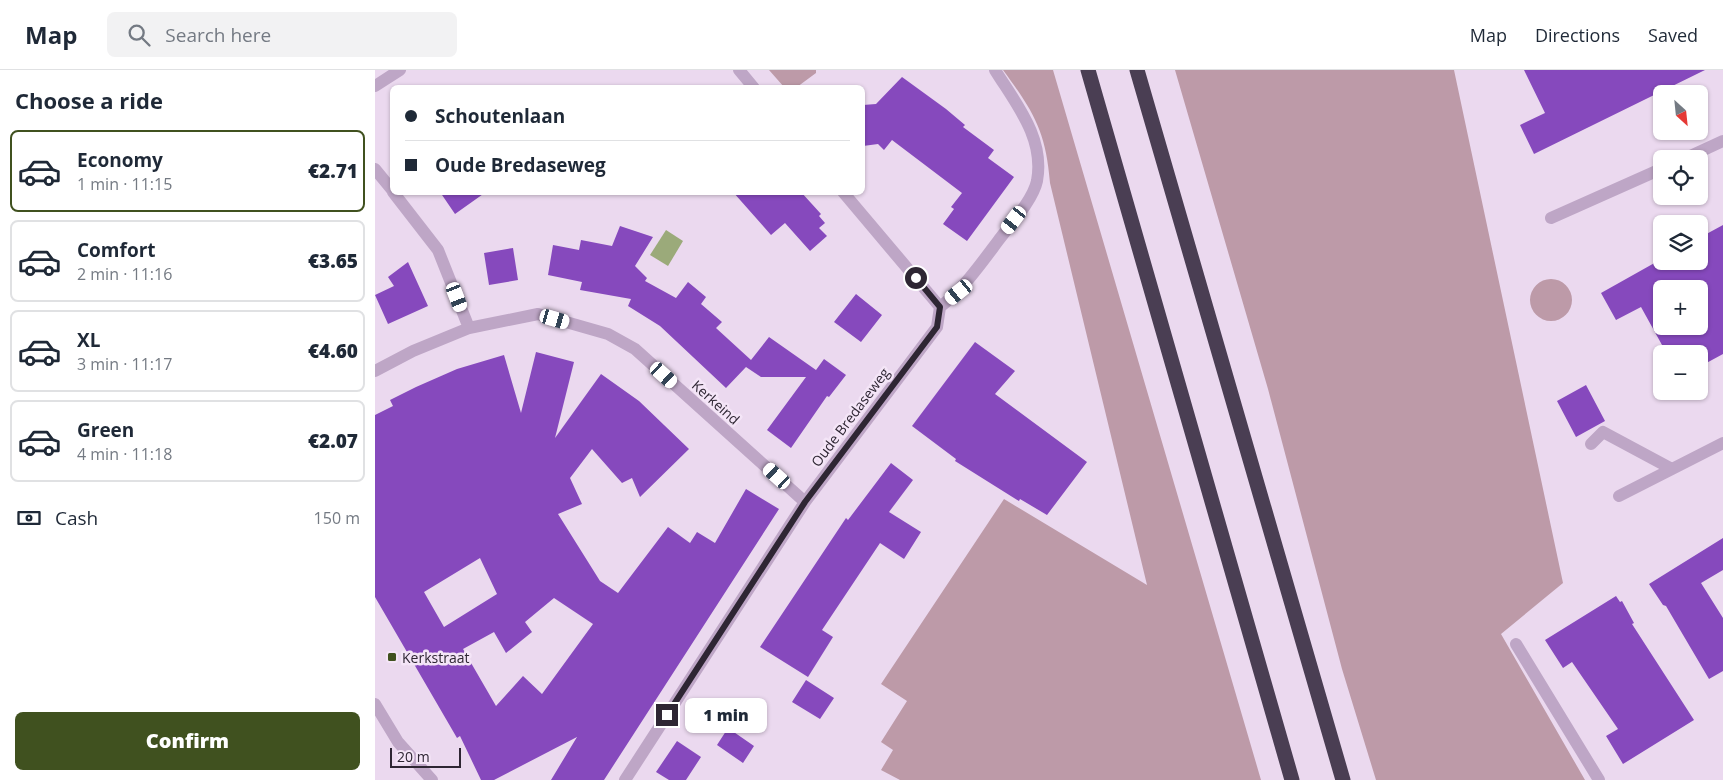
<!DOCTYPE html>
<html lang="en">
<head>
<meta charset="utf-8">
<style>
	body { margin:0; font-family:"Open Sans",sans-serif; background:#f2f2f3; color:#1f2937; height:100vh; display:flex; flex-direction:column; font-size:19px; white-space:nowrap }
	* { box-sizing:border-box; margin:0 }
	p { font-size:16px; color:#747a83 }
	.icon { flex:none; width:28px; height:28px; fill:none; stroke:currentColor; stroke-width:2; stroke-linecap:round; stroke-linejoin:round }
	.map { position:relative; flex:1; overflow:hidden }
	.drawer { display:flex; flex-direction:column; background:#fff; width:375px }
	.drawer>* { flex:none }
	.guide { position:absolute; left:15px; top:15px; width:475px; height:110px; border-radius:8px; box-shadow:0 1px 4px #0004; display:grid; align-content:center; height:110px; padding:0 15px; background:#fff }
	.needle { width:32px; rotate:153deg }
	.controls { position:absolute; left:1278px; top:15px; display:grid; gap:10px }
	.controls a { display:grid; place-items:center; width:55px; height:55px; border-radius:8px; background:#fff; box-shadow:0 1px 4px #0004; font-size:25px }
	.scale { position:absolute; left:15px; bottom:12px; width:71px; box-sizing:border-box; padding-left:5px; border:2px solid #2e2633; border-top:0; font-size:14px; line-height:18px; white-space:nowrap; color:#2e2633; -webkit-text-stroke:4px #f4e5f7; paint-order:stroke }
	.end { position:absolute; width:22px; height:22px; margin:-11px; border:6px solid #2e2633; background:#fff; box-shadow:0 0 0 2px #fff }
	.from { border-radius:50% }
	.bubble { position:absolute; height:35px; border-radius:8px; background:#fff; box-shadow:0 1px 4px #0004; font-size:16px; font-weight:800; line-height:35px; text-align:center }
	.car { position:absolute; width:15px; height:30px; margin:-15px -8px; border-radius:6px; box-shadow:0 0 4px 1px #0007; background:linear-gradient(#fff 24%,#345 0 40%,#fff 0 76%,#345 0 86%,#fff 0) }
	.guide b { display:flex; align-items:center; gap:18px; height:48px; font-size:19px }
	.guide b+b { border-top:1px solid #e0e1e3 }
	.guide i { width:12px; height:12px; background:#1f2937 }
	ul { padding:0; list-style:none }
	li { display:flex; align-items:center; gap:15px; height:82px; margin:0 10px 8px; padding:0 5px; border:2px solid #e0e1e3; border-radius:8px }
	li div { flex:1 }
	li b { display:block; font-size:19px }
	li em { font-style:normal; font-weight:800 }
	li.selected { border-color:#40511f }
	li>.icon { width:45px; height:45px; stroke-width:1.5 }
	h2 { padding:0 15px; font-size:22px; line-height:60px }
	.pay { display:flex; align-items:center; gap:12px; height:55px; padding:0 15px; font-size:19px }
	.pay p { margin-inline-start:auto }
	.action { display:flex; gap:10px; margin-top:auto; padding:10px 15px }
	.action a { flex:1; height:58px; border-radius:8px; background:#40511f; color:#fff; font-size:20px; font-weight:800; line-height:58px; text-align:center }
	header { display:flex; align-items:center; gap:30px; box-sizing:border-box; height:70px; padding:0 25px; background:#fff; border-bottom:1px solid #e0e1e3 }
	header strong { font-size:24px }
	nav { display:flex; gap:28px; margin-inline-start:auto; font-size:18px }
	.search { width:350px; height:45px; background:#f2f2f3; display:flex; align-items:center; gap:12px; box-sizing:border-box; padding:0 18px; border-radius:8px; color:#747a83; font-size:19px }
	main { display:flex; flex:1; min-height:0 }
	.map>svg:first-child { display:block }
	.green { fill:#bd9aa8 }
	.water { fill:#9baa7a }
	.building { fill:#8649bd; fill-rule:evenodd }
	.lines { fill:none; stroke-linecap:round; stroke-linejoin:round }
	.minor { stroke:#bea6c6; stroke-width:12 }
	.highway { stroke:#4a3e53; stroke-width:15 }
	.route { stroke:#2e2633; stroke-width:6 }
	.poi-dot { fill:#40511f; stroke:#f4e5f7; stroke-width:2 }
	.labels { text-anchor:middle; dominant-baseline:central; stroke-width:5; stroke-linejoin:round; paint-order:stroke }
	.street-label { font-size:14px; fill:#2e2633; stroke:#f4e5f7 }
	.poi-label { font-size:14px; fill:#2e2633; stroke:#f4e5f7; text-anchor:start }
</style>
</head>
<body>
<header>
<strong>Map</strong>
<div class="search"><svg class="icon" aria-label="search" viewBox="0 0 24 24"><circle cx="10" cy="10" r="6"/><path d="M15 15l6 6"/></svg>Search here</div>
<nav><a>Map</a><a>Directions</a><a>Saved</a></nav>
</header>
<main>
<section class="drawer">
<h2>Choose a ride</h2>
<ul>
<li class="selected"><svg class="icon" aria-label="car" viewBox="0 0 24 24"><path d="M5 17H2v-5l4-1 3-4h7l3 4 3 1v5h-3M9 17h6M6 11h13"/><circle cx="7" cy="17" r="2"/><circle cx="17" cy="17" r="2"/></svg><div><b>Economy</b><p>1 min · 11:15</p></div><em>€2.71</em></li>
<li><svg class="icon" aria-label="car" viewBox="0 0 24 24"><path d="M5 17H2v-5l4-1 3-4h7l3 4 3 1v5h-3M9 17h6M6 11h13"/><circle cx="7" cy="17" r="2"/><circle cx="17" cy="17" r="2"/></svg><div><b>Comfort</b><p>2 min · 11:16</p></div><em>€3.65</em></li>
<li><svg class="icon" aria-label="car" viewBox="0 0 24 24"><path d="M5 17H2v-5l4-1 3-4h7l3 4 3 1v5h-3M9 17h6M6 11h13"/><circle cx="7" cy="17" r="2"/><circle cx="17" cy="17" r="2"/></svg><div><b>XL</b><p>3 min · 11:17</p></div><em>€4.60</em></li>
<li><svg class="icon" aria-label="car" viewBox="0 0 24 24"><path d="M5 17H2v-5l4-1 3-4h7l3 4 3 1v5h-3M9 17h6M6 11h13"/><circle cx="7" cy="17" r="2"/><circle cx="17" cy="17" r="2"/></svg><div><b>Green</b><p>4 min · 11:18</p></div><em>€2.07</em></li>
</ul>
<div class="pay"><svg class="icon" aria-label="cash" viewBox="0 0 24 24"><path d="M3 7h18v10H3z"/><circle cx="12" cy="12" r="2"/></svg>Cash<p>150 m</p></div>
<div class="action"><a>Confirm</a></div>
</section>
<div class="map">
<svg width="1348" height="710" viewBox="0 0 1348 710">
	<rect width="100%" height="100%" fill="#ebd9ef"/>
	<path class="green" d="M 394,0 L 441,0 L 441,3 L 422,17 L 409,17 Z
		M 628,0 L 678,0 L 886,710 L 525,710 L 506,700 L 518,680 L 506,672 L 532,631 L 506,614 L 629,429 L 772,515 L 675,113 C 671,61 658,41 628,0 Z
		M 800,0 L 1079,0 L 1188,513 L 1126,564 L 1210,710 L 1001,710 L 967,599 L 893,319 Z
		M1155 230a21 21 0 1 1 42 0a21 21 0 1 1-42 0Z"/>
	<path class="water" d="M 291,160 L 308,171 L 293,196 L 275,185 Z"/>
	<path class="building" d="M 1149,0 L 1330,0 L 1159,84 L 1145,55 L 1170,43 Z
		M 527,7 L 571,39 L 590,55 L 588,57 L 619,80 L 613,88 L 639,107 L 592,171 L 568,154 L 579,139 L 576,137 L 587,123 L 517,70 L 509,80 L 503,74 L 488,76 L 488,35 L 501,34 Z
		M 65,122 L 111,122 L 80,144 Z
		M 358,122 L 426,122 L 446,144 L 444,146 L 450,153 L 444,158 L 452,166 L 435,181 L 410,153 L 396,165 Z
		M 1348,155 L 1348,284 L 1324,297 L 1324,284 L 1292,284 L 1266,237 L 1241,250 L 1226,223 L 1283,191 L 1324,191 L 1324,168 ZM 1286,219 L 1324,219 L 1324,256 L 1286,256 Z
		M 245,156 L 278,167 L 260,196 L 272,208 L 270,211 L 301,228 L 313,212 L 331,227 L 326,234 L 347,252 L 341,258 L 376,290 L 394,267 L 441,300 L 449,289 L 471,305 L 454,327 L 452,326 L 416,378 L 392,360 L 431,307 L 386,307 L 371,297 L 351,318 L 285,256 L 253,236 L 256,229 L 205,220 L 207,212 L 173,205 L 178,175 L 204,180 L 206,170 L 237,176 Z
		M 138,178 L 143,210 L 114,215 L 109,183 Z
		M 33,192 L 53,236 L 13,254 L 0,225 L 19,216 L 13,207 Z
		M 481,224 L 507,245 L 486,272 L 459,252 Z
		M 600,272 L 640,301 L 620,324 L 712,392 L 672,445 L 645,429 L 644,431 L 580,391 L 581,389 L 537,356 Z
		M 161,282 L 199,292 L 180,368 L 226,304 L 264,331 L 314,379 L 265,427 L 257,408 L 247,413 L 217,379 L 195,408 L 207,434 L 183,444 L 225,511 L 243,523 L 293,457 L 315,473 L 322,462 L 340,473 L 371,419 L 404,439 L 229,710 L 176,710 L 202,667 L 119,710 L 106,710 L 85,666 L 82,668 L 0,527 L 0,345 L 18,336 L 15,330 L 41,317 L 82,299 L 129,285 L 146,343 ZM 105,488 L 122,524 L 69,557 L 49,522 ZM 179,528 L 218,554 L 167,624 L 148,606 L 121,636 L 88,579 L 119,562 L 131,583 L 157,562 L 150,552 Z
		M 1211,315 L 1230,351 L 1201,367 L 1182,331 Z
		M 516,393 L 538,410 L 514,442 L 546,462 L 529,489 L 505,473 L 447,560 L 458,567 L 433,607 L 385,577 L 471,448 L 473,450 Z
		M 1348,468 L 1348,500 L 1326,513 L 1348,548 L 1348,601 L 1334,609 L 1291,536 L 1288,535 L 1274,514 Z
		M 1241,526 L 1245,532 L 1247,531 L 1259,553 L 1257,554 L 1319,650 L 1248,694 L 1231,666 L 1243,659 L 1197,592 L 1188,598 L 1170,570 Z
		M 431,610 L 459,628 L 445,649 L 417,632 Z
		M 353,658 L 379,676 L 368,693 L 342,675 Z
		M 302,671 L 326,687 L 311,710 L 294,710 L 281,702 Z"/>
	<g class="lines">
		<path class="minor" d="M 364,0 L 379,18
			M 0,16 L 25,0
			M 1309,89 L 1348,71
			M 0,99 L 18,121
			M 18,122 L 63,180 L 94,258
			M 468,122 L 565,237
			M 1176,148 L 1286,99
			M 0,301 L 38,281 L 94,258 L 163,244 L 233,264 L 260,279 L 430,432
			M 1216,374 L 1228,362 L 1297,399
			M 1244,426 L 1348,373
			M 1141,574 L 1224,710
			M 0,634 L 23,672 L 57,710
			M 250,710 L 430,432 L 562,257 L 565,237 C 589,218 605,195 623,171 C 635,155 658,130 662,111 C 670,68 641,34 620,0"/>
		<path class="highway" d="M 713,0 L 917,710
			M 762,0 L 968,710"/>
	</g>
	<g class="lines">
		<path class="route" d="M 292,645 L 430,432 L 562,257 L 565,237 L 541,208"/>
	</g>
	<rect class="poi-dot" x="12" y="582" width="10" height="10" rx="2.5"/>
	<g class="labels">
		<g class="street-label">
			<text transform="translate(341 332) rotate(42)">Kerkeind</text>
			<text transform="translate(475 347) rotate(-53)">Oude Bredaseweg</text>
		</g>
		<g class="poi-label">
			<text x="27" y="587">Kerkstraat</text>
		</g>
	</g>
</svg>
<div class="controls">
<a><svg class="needle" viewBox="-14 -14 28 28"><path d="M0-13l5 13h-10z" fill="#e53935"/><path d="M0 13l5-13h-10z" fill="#747a83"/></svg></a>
<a><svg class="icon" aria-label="locate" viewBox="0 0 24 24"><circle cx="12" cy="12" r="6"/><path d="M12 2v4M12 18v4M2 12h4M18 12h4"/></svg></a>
<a><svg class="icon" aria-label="layers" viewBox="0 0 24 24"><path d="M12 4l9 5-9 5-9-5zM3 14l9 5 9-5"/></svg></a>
<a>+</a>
<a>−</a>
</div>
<div class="scale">20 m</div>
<i class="end from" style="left:541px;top:208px"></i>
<i class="end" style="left:292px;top:645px"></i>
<div class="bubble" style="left:310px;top:628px;width:82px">1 min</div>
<i class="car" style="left:639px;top:150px;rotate:217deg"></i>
<i class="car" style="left:584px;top:222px;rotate:231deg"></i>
<i class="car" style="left:82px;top:227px;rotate:159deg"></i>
<i class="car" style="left:180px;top:249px;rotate:106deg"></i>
<i class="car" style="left:289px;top:305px;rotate:132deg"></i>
<i class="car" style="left:402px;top:406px;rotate:312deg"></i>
<div class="guide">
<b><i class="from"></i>Schoutenlaan</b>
<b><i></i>Oude Bredaseweg</b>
</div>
</div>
</main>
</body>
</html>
